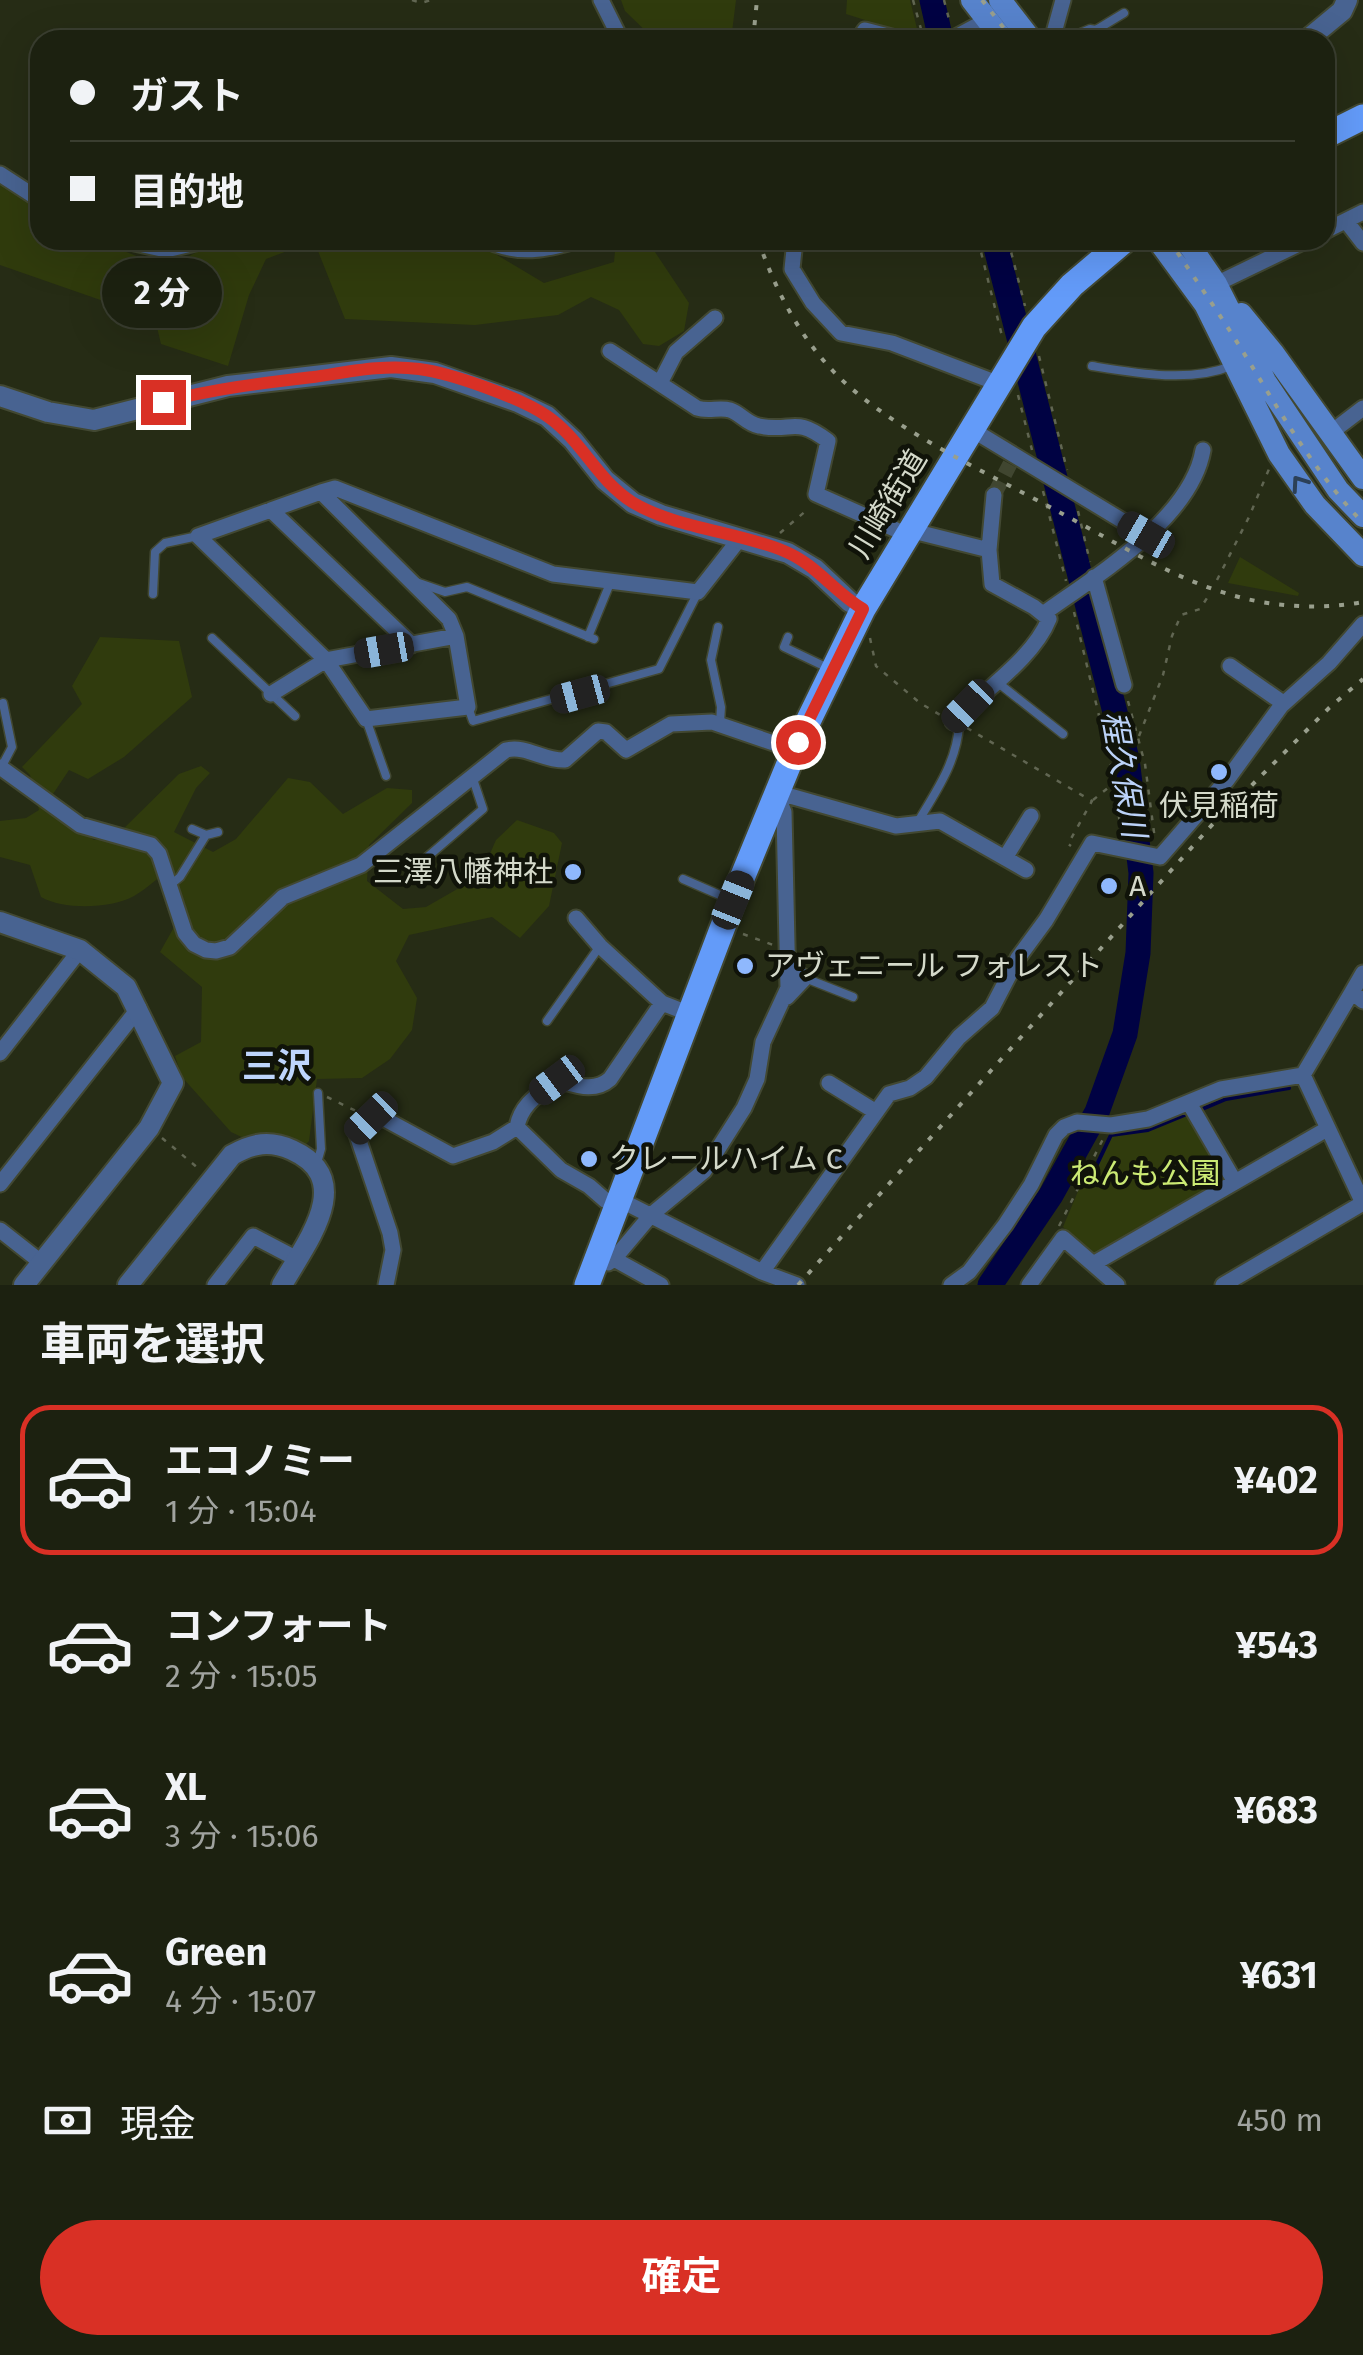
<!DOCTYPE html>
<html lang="ja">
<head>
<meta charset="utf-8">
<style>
	body { margin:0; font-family:"Fira Sans","Noto Sans JP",sans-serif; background:#292e1e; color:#f1f3f6; height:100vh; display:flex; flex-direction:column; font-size:38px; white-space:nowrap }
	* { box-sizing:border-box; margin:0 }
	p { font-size:32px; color:#a0a39f }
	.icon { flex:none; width:55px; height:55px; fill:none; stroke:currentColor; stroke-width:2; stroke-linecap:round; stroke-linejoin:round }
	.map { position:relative; height:1285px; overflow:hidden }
	.panel { display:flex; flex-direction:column; background:#1c2110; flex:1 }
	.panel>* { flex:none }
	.banner { position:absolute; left:30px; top:30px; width:1305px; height:220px; border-radius:30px; box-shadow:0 10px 40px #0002,0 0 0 2px #3a3e30; display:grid; align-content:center; height:220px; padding:0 40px; background:#1c2110 }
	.end { position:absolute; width:45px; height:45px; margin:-22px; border:12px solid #d93025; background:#fff; box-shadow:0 0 0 5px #fff }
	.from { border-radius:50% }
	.bubble { position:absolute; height:70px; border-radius:35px; background:#1c2110; box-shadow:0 10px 40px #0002,0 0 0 2px #3a3e30; font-size:32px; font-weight:700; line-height:70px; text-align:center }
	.car { position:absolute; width:30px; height:60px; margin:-30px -15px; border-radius:12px; box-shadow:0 0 8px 2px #0007; background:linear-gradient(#222 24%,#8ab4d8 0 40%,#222 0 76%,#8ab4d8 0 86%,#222 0) }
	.banner b { display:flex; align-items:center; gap:35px; height:95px; font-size:38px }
	.banner b+b { border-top:2px solid #3a3e30 }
	.banner i { width:25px; height:25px; background:#f1f3f6 }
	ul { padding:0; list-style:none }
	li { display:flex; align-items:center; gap:30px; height:150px; margin:0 20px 15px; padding:0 20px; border:5px solid transparent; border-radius:30px }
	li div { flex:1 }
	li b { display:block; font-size:38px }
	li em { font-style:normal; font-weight:700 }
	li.active { border-color:#d93025 }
	li>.icon { width:90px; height:90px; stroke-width:1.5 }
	h2 { padding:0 40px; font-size:45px; line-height:120px }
	.pay { display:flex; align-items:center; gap:25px; height:110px; padding:0 40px; font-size:38px }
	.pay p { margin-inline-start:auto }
	.button { display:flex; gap:20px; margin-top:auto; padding:20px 40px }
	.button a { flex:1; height:115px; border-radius:60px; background:#d93025; color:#fff; font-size:40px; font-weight:700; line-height:115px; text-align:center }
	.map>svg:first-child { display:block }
	.green { fill:#303b0d }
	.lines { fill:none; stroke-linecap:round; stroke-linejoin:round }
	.stream { stroke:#000243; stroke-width:4 }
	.river { stroke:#000243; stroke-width:25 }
	.minor-tunnel { stroke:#404630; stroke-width:15; stroke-dasharray:15 8; stroke-linecap:butt }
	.service-casing { stroke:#424832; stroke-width:11 }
	.minor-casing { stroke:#424832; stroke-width:19 }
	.tertiary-casing { stroke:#424832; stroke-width:24 }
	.secondary-casing { stroke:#424832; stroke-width:26 }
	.primary-casing { stroke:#424832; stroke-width:29 }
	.path { stroke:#616652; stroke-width:2.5; stroke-dasharray:5 8; stroke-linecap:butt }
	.service { stroke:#486391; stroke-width:8 }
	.minor { stroke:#486391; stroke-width:15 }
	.tertiary { stroke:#486391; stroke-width:20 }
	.secondary { stroke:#5783cc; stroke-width:22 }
	.primary { stroke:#639bf9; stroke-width:25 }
	.rail { stroke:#999f8d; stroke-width:4; stroke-dasharray:5 10; stroke-linecap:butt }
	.oneway { stroke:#2c4057 }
	.route { stroke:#d93025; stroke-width:12 }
	.poi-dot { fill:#8fb8fd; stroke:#101309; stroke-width:4 }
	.labels { text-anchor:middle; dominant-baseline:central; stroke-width:9; stroke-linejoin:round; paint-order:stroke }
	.street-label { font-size:30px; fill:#d4d9ca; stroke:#101309 }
	.poi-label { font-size:30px; fill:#d4d9ca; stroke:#101309; text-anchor:start }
	.park-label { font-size:30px; fill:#cbea74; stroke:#101309 }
	.water-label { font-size:32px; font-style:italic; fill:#bbd2f8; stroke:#101309 }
	.quarter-label { font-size:35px; font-weight:bold; fill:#bed5fc; stroke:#101309 }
</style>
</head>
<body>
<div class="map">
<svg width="1363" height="1285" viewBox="0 0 1363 1285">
	<rect width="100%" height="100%" fill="#262c15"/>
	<path class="green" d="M 621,0 L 736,0 L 731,40 L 655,40 L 625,11 Z
		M 847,0 L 910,0 L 919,37 L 846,14 Z
		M 0,180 L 40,208 L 40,240 L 97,240 L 166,268 L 220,240 L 472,240 L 544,283 L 614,262 L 616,240 L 647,240 L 689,303 L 684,331 L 659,346 L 643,344 L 619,310 L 591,297 L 558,315 L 475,325 L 345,319 L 314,241 L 266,259 L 249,295 L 228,366 L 161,344 L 155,319 L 0,265 Z
		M 1240,557 L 1299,593 L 1298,596 L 1228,583 Z
		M 100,637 L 179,641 L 192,697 L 124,757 L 88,779 L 69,770 L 53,794 L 55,814 L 94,840 L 112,840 L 179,774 L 201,766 L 210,773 L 196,788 L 174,832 L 213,852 L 236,839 L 288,778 L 310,782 L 343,814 L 387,788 L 412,790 L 412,803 L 369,845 L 367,881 L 403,909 L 426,907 L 473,880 L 485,865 L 496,840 L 517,820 L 554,833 L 562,843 L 549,906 L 520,938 L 492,917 L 409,935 L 396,961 L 417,998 L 412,1030 L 390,1059 L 362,1078 L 317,1079 L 309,1141 L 291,1160 L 231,1132 L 182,1077 L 175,1056 L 201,1042 L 202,987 L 160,952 L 186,906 L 173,868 C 159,876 148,888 134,896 C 110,909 64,910 41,897 L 30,865 L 0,857 L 0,821 L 26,818 L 39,810 L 30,775 L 22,767 L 82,704 L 72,686 Z
		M 1186,1112 L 1225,1169 L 1219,1187 L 1099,1255 L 1087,1249 L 1063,1227 L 1079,1189 L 1115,1131 L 1153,1126 Z"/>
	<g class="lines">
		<path class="stream" d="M 1200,1110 L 1226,1099 L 1289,1088
			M 1066,1169 L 1077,1173
			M 1090,1179 L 1111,1135 L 1148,1130 L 1187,1114"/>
		<path class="river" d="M 932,0 L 941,40
			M 990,1285 L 1051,1195 L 1097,1112 L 1125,1034 L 1138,953 L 1141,873 L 1127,759 L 994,240"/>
		<path class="minor-tunnel" d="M 994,495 L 1010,464"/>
		<g class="service-casing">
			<path id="service" d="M 1064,40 L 1090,29 L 1096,30 L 1124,13
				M 1092,366 C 1135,373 1190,383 1231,366
				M 416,582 L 445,592 L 467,587 L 594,639
				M 153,594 L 155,552 L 165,543 L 198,536
				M 718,627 L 711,660 L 721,707 L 720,723
				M 588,637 L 611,581
				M 788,637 L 784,647 L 828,668
				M 212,638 L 295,716
				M 997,682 L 1063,734
				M 468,707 L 473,721 L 659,669 L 698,592
				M 366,719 L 386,776
				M 1,768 L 12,747 L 3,703
				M 919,820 C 937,790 957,761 959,725
				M 192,829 L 206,835 L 218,832
				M 425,859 L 483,809 L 472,776
				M 683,879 L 729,899
				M 169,886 L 180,877 L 206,835
				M 805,978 L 853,997
				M 547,1021 L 600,946
				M 317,1163 L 321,1149 L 318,1093"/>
		</g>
		<g class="minor-casing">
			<path id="minor" d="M 601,0 L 621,40
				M 858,40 L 865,30 L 903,40
				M 950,40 L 987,20
				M 1052,40 L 1063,0
				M 0,174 L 40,200
				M 1346,221 L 1363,243
				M 1325,231 L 1363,212
				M 121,240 L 166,250 L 208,240
				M 486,240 C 518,256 546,250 579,240
				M 795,240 L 792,269 L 813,303 L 841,333 L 892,343 L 997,383
				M 1216,284 L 1307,240
				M 610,351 L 697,408 C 708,412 719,407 730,410 C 740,413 747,424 759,426 C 793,433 794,415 828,441 L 816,494 L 901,532 L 921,533 L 989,550
				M 660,383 L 676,352 L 715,318
				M 971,429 L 1146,535
				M 1329,434 L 1363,408
				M 321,492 L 449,619 L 456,636 L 468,707 L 366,719 L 326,660 L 198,536 Z
				M 321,492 L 335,488 L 553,574 L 698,592 L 741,537
				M 271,510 L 412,645
				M 1094,577 L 1124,685
				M 1043,614 C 1097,575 1191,519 1203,450
				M 1230,666 L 1283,703
				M 271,694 L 326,660 L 456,636
				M 953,722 C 983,691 1033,659 1049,619 L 1034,607 L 992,584 L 989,550 L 994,495
				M 0,767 L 80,825 L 151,845 L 159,854 L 185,933 L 194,944 L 206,950 L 216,951 L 230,947 L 283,897 L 361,865 L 506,750 C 527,745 543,761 565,760 L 598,731 L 606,732 L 626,750 L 671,724 L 712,722 L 794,750
				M 776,792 L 896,826 L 940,821 L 1026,870
				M 1005,858 L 1031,816
				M 576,918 L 600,946 L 662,1003
				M 1352,992 L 1363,973
				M 787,997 L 805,978 L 788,968
				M 0,1053 L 80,950
				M 1303,1075 L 1363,1203
				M 829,1083 L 876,1112
				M 1189,1103 L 1235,1182
				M 517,1127 C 521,1104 539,1094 557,1080 C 576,1085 594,1093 610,1079 L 662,1003 L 690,1014
				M 0,1184 L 139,1008
				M 0,1230 L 42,1263
				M 614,1259 L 651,1215 L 704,1171 L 744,1108 L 757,1079 L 763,1042 L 788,988 L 784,812 L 776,792
				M 608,1263 L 614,1259 L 661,1285
				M 1093,1264 L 1117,1285
				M 762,1272 L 889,1094 L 910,1088 L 926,1077 L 959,1037 L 992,1008 L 1018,958 L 1046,920 L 1092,843 L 1160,857 L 1227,780 L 1281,706 L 1329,663 L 1363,624
				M 215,1285 L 253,1236 L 297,1259
				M 386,1285 L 393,1250 L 390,1233 L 356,1132 L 371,1118 L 381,1117 L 453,1156 L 493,1142 L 517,1127 L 561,1170 L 589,1186 L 605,1200 L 628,1204 L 762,1272 L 797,1285
				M 951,1285 L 969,1272 L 1005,1225 L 1031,1185 L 1056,1135 L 1064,1127 L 1077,1122 L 1111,1125 L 1148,1119 L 1221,1089 L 1303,1075 L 1352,992 L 1363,1001
				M 1029,1285 L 1063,1238 L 1093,1264 L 1327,1129
				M 1223,1285 L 1363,1203"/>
		</g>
		<g class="tertiary-casing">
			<path id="tertiary" d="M 1307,40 L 1342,11 L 1347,0
				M 0,396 L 48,412 L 94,420 L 228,386 L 391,367 L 435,373 L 518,402 L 547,416 L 573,440 L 605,480 L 633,503 L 661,515 L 788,553 L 815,569 L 850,602 L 863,609
				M 0,922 L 80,950 L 126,987 L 173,1083 L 149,1128 L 24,1285
				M 128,1285 L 232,1155 C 253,1143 270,1140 292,1150 C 358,1180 305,1244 282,1285"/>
		</g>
		<g class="secondary-casing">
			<path id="secondary" d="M 972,0 L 1003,40
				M 1000,0 L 1031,40
				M 1158,240 L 1213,315
				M 1186,240 L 1216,284 L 1265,381 L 1338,490 L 1363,516
				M 1206,306 L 1279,454 L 1315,505 L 1363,555
				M 1241,314 L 1273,353 L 1363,478"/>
		</g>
		<g class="primary-casing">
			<path id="primary" d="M 1325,136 L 1363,117
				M 587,1285 L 733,900 L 798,742 L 863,609 L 1034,327 L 1072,285 L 1125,240"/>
		</g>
		<path class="path" d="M 412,0 L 421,3 L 431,0
			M 913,0 L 924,40
			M 944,0 L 950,23
			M 978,240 L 1003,340
			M 1008,240 L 1025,306
			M 1039,356 L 1067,470
			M 1018,395 L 1032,450
			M 1043,491 L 1066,581
			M 1078,511 L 1090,562
			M 780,533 L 808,509
			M 1217,580 L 1249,517 L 1269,469
			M 1074,612 L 1115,782 L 1121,834
			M 870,638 L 876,666 L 920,703 L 942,716
			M 1128,701 L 1145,764 L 1155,840
			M 967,728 L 1092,801 L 1068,844 L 1071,846
			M 1139,736 L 1163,675 L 1172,636 L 1181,615 L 1200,609 L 1207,598
			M 1093,800 L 1114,783
			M 743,934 L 773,945
			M 327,1097 L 356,1111
			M 162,1138 L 198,1168
			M 1059,1226 L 1103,1139"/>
		<use href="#service" class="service"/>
		<use href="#minor" class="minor"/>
		<use href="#tertiary" class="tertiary"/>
		<use href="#secondary" class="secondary"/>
		<use href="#primary" class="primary"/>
		<path class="rail" d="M 982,0 L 1013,40
			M 753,40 L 757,0
			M 758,240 C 775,288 797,333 833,371 C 886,427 988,473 1057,511 C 1112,540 1168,576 1228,594 C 1271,607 1319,610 1363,602
			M 1169,240 C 1189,270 1210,300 1230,331 C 1272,397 1308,465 1363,523
			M 798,1285 L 1211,826 L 1329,708 L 1363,679"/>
	</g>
	<defs><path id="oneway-chevron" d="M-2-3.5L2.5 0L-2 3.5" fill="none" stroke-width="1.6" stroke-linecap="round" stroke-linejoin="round" transform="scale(2.5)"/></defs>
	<use class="oneway" href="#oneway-chevron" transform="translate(1299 483) rotate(-125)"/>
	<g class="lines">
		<path class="route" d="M 163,402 C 213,389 262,383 313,377 C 348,372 384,364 419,369 C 451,373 521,398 547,416 C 581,439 597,480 632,502 C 677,529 736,531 784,551 C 816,564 834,592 863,609 L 798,742"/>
	</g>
	<g class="poi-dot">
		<circle cx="1219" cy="772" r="10"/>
		<circle cx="573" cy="872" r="10"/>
		<circle cx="1109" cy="886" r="10"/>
		<circle cx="745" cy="966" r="10"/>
		<circle cx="589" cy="1159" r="10"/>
	</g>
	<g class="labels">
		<g class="street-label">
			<text transform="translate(888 504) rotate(-59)">川崎街道</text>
		</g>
		<g class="poi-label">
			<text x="1219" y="806" text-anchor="middle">伏見稲荷</text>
			<text x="553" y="872" text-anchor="end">三澤八幡神社</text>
			<text x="1129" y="886">A</text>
			<text x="765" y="966">アヴェニール フォレスト</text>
			<text x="609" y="1159">クレールハイム C</text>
		</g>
		<g class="park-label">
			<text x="1145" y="1174">ねんも公園</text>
		</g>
		<g class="water-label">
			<text transform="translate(1124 774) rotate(80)">程久保川</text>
		</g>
		<g class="quarter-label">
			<text x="277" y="1066">三沢</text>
		</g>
	</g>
</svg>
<i class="end from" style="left:798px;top:742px"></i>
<i class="end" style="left:163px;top:402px"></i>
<div class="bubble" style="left:102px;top:258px;width:120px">2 分</div>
<i class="car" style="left:1146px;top:535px;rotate:300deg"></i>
<i class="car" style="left:384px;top:650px;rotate:260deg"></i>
<i class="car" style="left:580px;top:694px;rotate:255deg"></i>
<i class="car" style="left:968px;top:706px;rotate:224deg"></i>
<i class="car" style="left:733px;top:900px;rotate:22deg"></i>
<i class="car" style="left:557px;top:1080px;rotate:233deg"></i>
<i class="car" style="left:371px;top:1118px;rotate:226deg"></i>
<div class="banner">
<b><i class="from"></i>ガスト</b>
<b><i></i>目的地</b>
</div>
</div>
<section class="panel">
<h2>車両を選択</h2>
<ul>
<li class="active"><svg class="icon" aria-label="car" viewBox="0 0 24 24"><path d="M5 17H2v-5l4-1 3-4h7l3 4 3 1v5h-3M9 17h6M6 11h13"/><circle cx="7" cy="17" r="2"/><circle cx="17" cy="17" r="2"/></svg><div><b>エコノミー</b><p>1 分 · 15:04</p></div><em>¥402</em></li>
<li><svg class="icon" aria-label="car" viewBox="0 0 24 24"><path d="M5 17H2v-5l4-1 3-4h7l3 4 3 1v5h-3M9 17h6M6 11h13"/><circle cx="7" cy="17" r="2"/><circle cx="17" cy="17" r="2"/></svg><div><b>コンフォート</b><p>2 分 · 15:05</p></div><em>¥543</em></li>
<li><svg class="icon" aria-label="car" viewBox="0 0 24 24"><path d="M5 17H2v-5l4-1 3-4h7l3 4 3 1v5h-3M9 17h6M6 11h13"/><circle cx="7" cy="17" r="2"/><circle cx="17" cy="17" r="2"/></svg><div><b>XL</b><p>3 分 · 15:06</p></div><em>¥683</em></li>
<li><svg class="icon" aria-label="car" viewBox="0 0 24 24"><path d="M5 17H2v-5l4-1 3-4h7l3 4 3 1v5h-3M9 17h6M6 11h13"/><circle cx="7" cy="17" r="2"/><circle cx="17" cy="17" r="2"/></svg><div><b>Green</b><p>4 分 · 15:07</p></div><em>¥631</em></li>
</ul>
<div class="pay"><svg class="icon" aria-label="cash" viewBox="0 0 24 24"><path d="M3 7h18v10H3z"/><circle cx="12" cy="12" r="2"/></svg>現金<p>450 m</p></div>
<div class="button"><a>確定</a></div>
</section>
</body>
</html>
